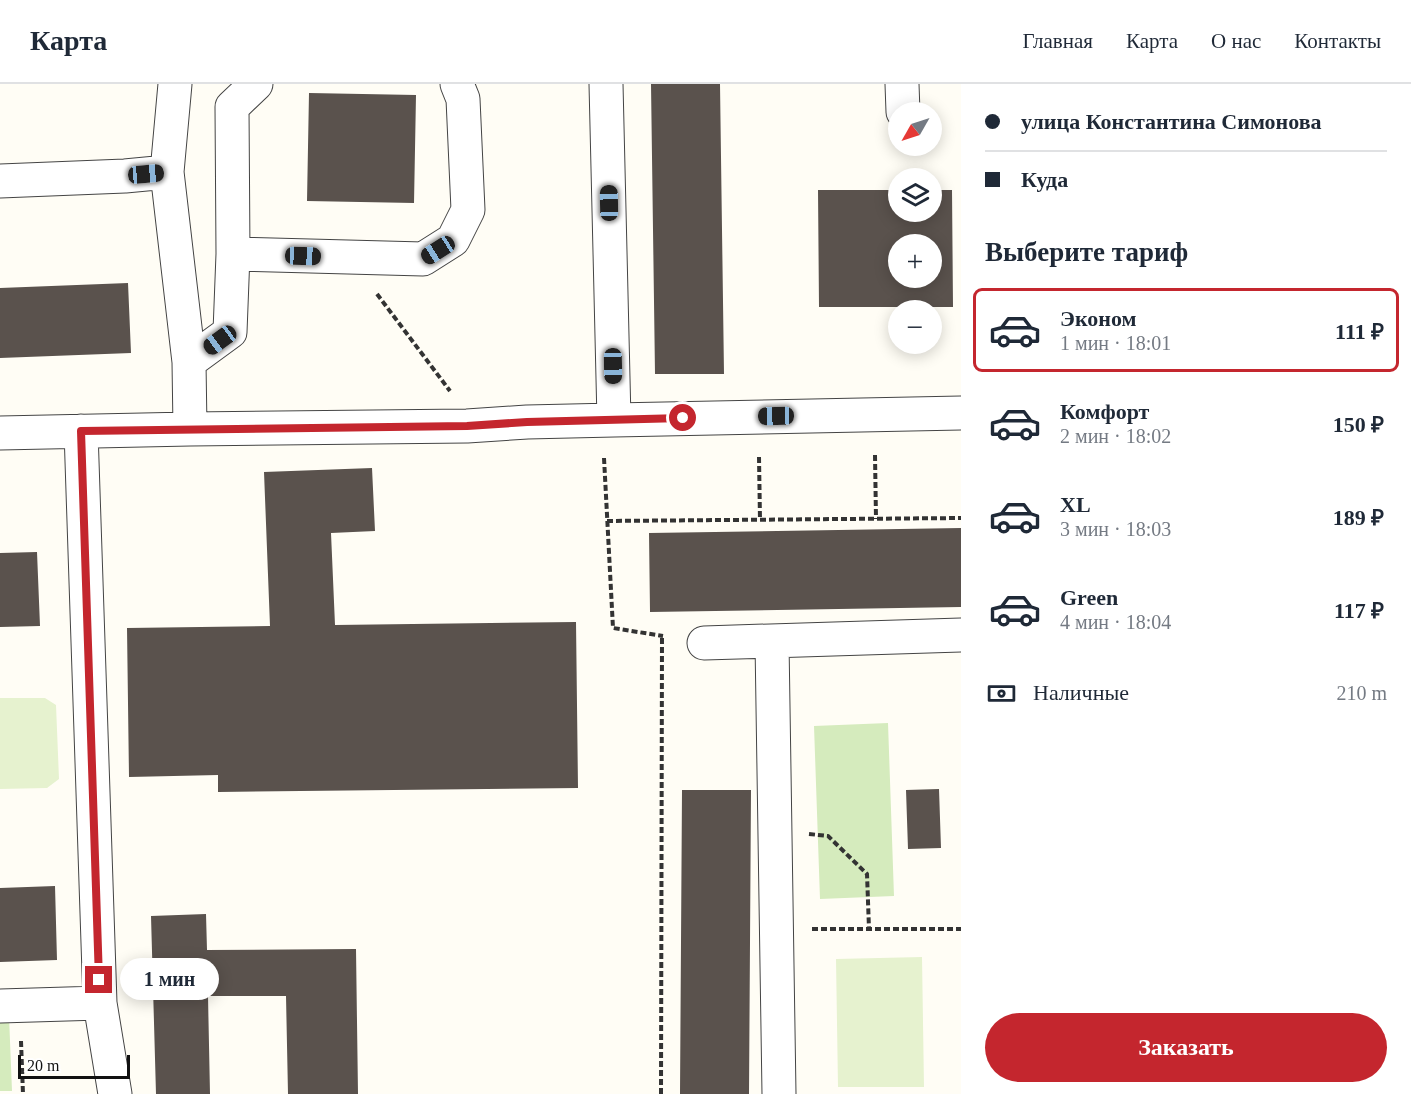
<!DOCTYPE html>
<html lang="ru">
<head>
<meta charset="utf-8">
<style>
	body { margin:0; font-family:Georgia,serif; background:#f6f6f7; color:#1f2937; height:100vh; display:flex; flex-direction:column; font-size:22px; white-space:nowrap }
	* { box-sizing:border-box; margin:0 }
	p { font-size:20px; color:#747a83 }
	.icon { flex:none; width:33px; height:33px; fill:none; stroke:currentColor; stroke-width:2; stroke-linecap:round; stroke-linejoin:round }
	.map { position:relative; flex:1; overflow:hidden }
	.drawer { display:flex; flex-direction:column; background:#fff; width:450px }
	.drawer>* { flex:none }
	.top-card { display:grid; align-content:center; height:132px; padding:0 24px; background:#fff }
	.needle { width:39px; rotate:231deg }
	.controls { position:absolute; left:888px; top:18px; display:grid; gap:12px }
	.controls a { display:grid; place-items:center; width:54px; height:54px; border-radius:50%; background:#fff; box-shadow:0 3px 15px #0003; font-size:30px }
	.scale { position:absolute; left:18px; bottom:15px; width:112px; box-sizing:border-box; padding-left:6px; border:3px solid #111; border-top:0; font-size:16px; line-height:21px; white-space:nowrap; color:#111; -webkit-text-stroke:4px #fff; paint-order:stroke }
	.end { position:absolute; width:27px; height:27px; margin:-14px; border:8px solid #c4262e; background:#fff; box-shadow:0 0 0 3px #fff }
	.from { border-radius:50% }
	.bubble { position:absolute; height:42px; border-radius:21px; background:#fff; box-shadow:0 3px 15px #0003; font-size:20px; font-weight:700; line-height:42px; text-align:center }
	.car { position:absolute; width:18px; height:36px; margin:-18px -9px; border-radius:8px; box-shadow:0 0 4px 2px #0007; background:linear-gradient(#222 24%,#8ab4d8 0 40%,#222 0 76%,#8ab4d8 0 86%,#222 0) }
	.top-card b { display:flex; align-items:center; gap:21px; height:57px; font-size:22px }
	.top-card b+b { border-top:2px solid #e0e1e3 }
	.top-card i { width:15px; height:15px; background:#1f2937 }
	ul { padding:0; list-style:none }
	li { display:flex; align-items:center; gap:18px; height:84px; margin:0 12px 9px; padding:0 12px; border:3px solid transparent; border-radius:9px }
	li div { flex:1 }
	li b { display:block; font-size:22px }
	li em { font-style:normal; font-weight:700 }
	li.on { border-color:#c4262e }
	li>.icon { width:54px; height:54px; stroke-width:1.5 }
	h2 { padding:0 24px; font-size:27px; line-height:72px }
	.pay { display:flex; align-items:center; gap:15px; height:66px; padding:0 24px; font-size:22px }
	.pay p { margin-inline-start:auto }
	.cta { display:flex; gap:12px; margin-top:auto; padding:12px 24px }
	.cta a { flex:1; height:69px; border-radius:36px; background:#c4262e; color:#fff; font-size:24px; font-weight:700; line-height:69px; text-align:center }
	header { display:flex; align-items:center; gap:36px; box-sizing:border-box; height:84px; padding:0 30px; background:#fff; border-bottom:2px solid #e0e1e3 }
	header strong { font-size:28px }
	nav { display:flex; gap:33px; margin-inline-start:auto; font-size:21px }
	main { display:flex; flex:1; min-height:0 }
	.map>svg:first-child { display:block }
	.green { fill:#d5ebbd }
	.pitch { fill:#e6f2cf }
	.building { fill:#5a524d; fill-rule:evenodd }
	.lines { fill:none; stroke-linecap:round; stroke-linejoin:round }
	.minor-casing { stroke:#444; stroke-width:35 }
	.path { stroke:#333; stroke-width:4; stroke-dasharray:6 3; stroke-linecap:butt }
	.minor { stroke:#fff; stroke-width:33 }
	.route { stroke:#c4262e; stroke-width:8 }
</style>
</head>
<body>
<header>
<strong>Карта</strong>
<nav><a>Главная</a><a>Карта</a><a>О нас</a><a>Контакты</a></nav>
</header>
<main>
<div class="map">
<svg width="961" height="1010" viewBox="0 0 961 1010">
	<rect width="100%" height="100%" fill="#fffdf5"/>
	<path class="green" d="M 888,639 L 894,812 L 820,815 L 814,642 Z
		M 0,932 L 9,932 L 12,1007 L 0,1007 Z"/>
	<path class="pitch" d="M 0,614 L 45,614 L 56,621 L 59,695 L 47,704 L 0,705 Z
		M 922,873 L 924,1003 L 838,1003 L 836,875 Z"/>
	<path class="building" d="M 651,0 L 720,0 L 724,290 L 655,290 Z
		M 309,9 L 416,11 L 414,119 L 307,117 Z
		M 818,106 L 898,106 L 898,128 L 932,128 L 932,106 L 952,106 L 953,223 L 819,223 ZM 898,160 L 932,160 L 932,194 L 898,194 Z
		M 128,199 L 131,269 L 0,274 L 0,204 Z
		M 372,384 L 375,447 L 331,449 L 335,541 L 576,538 L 578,704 L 218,708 L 218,691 L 129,693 L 127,544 L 270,542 L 264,388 Z
		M 961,444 L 961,523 L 650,528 L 649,449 Z
		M 37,468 L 40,542 L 0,543 L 0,469 Z
		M 939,705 L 941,764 L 908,765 L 906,706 Z
		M 682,706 L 751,706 L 749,1010 L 680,1010 Z
		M 55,802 L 57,876 L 0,878 L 0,804 Z
		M 206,830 L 207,866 L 356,865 L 358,1010 L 288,1010 L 286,912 L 208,912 L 210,1010 L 156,1010 L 151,832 Z"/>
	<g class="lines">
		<g class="minor-casing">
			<path id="minor" d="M 175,0 L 167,88 L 189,278 L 190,345
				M 606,0 L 614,336
				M 902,0 L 903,28
				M 0,97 L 125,92 L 167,88
				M 233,170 L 423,175 L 453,156 L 468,126 L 463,15 L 457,0
				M 189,278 L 230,248 L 233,170 L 232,23 L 256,0
				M 81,347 L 100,919 L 115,1010
				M 0,349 L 190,345 L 467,342 L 527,338 L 614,336 L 961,329
				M 772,558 L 779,1010
				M 704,559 L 961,551
				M 0,922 L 100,919"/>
		</g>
		<path class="path" d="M 377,210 L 450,307
			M 875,371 L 876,435
			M 759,373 L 760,436
			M 604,374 L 613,544 L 663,552
			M 607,437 L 961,434
			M 809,750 L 828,752 L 867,790 L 869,845
			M 812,845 L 961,845
			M 21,957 L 23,1010
			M 661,1010 L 662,552"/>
		<use href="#minor" class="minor"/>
	</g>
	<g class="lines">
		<path class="route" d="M 99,896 L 81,347 L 467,342 L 527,338 L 683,334"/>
	</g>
</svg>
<div class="controls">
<a><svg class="needle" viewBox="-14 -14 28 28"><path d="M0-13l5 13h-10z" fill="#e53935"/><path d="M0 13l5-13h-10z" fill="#747a83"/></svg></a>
<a><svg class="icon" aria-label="layers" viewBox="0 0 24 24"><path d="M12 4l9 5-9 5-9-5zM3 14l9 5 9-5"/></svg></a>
<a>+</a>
<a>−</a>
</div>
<div class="scale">20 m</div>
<i class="end from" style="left:683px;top:334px"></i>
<i class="end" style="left:99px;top:896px"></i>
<div class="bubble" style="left:120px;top:874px;width:99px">1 мин</div>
<i class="car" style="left:146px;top:90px;rotate:85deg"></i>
<i class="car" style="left:609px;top:119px;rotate:359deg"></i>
<i class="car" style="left:438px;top:166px;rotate:238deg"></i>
<i class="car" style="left:303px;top:172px;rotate:92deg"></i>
<i class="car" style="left:220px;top:256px;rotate:234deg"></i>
<i class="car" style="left:613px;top:282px;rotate:179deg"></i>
<i class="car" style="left:776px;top:332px;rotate:269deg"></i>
</div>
<section class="drawer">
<div class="top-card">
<b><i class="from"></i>улица Константина Симонова</b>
<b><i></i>Куда</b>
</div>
<h2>Выберите тариф</h2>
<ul>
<li class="on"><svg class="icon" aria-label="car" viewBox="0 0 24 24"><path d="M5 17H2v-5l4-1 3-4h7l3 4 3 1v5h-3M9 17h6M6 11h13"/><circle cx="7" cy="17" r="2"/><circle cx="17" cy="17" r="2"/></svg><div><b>Эконом</b><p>1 мин · 18:01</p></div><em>111 ₽</em></li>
<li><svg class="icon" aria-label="car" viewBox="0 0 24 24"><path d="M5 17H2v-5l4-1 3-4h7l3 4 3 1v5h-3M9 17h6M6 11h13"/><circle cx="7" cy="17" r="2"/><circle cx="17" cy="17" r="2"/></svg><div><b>Комфорт</b><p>2 мин · 18:02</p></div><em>150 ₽</em></li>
<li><svg class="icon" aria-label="car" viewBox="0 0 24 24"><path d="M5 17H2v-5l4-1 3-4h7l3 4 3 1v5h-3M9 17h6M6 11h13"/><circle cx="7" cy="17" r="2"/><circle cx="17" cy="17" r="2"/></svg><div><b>XL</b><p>3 мин · 18:03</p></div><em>189 ₽</em></li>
<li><svg class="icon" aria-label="car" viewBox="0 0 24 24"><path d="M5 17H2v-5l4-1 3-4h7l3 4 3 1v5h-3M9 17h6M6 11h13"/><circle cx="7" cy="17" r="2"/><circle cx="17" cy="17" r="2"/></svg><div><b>Green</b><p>4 мин · 18:04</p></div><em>117 ₽</em></li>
</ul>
<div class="pay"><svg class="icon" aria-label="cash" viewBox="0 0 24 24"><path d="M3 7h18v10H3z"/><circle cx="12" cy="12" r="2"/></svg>Наличные<p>210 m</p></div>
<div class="cta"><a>Заказать</a></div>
</section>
</main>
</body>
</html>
